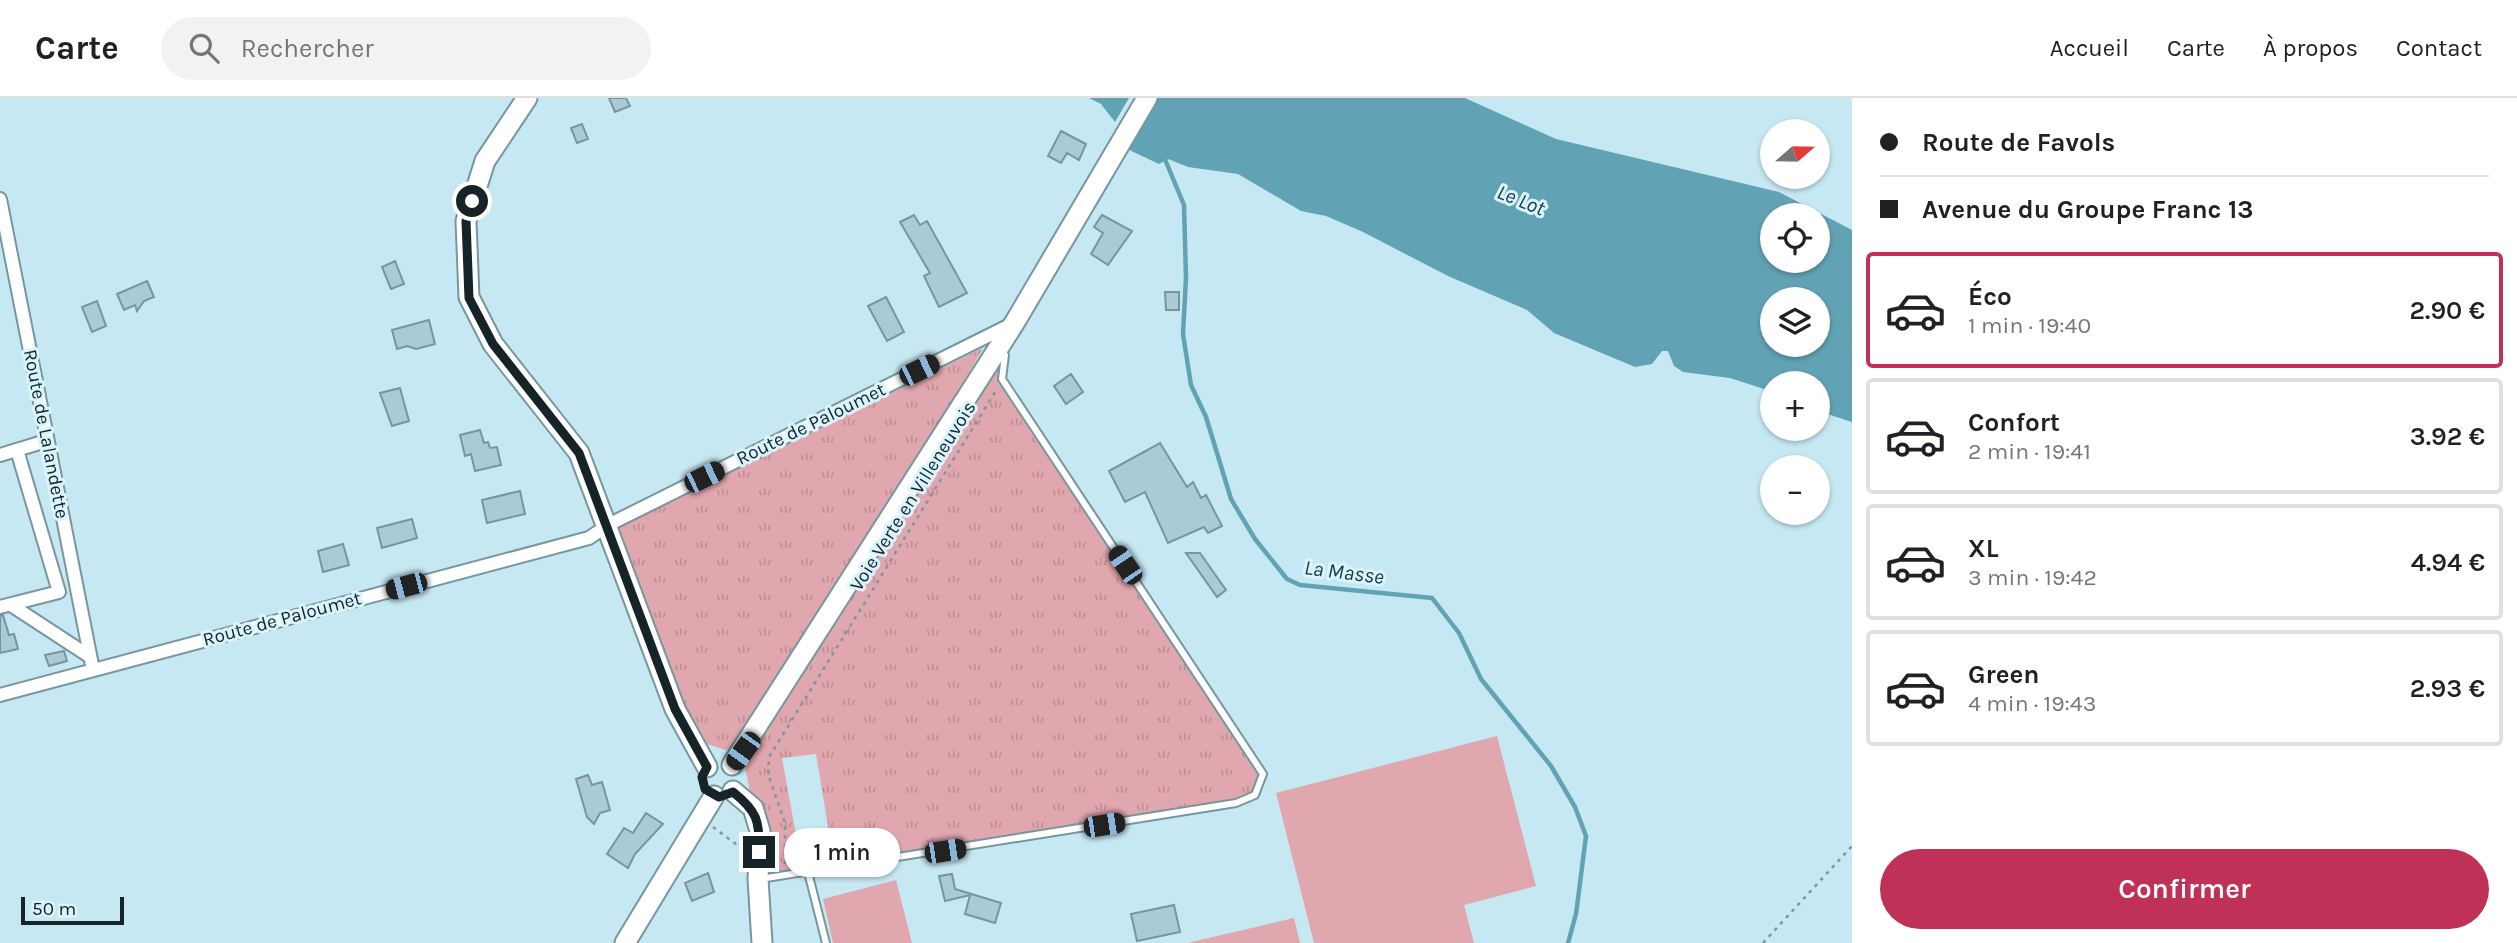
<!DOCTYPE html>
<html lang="fr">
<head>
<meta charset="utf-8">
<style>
	body { margin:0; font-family:Karla,sans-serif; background:#f2f2f2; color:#202124; height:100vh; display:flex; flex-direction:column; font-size:26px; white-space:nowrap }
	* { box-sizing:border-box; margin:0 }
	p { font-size:23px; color:#757577 }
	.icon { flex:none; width:38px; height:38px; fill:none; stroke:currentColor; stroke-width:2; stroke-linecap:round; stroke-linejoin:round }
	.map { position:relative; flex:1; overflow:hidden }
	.sheet { display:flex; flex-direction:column; background:#fff; width:665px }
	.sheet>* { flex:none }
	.hud { display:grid; align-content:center; height:154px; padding:0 28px; background:#fff }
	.needle { width:46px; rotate:70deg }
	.buttons { position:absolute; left:1760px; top:21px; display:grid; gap:14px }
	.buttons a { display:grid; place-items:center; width:70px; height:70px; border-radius:50%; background:#fff; box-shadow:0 2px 5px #0004; font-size:35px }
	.scale { position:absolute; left:21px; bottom:18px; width:103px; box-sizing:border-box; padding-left:7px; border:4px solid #162327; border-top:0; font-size:19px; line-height:24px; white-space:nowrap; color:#162327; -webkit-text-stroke:5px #d9f4fd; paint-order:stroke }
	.end { position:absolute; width:32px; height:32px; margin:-16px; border:9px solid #162327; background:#fff; box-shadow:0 0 0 4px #fff }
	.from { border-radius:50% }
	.bubble { position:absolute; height:49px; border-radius:24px; background:#fff; box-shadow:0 2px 5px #0004; font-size:23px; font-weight:600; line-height:49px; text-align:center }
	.car { position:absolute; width:21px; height:42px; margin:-21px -10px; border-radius:9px; box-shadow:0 0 5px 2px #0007; background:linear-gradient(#222 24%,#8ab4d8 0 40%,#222 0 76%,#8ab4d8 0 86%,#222 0) }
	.hud b { display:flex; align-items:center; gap:24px; height:66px; font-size:26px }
	.hud b+b { border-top:2px solid #e0e0e0 }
	.hud i { width:18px; height:18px; background:#202124 }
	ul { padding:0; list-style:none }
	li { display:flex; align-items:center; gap:21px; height:116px; margin:0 14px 10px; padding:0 14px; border:4px solid #e0e0e0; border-radius:7px }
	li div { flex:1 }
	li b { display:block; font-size:26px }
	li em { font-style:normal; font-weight:600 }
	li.current { border-color:#c03157 }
	li>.icon { width:63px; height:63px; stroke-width:1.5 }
	.cta { display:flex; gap:14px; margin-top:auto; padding:14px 28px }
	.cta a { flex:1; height:80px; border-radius:42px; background:#c03157; color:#fff; font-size:28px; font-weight:600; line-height:80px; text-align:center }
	header { display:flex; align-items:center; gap:42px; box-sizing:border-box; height:98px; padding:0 35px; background:#fff; border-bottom:2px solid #e0e0e0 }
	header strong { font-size:33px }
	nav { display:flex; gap:38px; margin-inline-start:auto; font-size:24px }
	.search { width:490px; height:63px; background:#f2f2f2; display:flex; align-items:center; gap:18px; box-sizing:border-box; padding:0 24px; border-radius:38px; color:#757577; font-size:26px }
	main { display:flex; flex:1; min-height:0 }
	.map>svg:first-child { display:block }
	.grass { fill:url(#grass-tufts) }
	.park { fill:#e1a7ae }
	.water { fill:#61a2b5; fill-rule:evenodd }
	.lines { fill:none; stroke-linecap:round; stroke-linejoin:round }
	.stream { stroke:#61a2b5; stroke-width:4.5 }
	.building { fill:#aacbd5; stroke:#76959f; stroke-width:2 }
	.lane-casing { stroke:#7696a0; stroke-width:10 }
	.street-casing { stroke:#7696a0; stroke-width:16 }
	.secondary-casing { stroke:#7696a0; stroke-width:23 }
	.path { stroke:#7d969f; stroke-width:2.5; stroke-dasharray:3.5 5; stroke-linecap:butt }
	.lane { stroke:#fff; stroke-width:6 }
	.street { stroke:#fff; stroke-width:12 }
	.secondary { stroke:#fff; stroke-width:19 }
	.route { stroke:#162327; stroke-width:9 }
	.labels { text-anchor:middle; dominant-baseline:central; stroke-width:6; stroke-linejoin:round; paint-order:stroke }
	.street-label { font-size:19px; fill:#162327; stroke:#d9f4fd }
	.water-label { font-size:21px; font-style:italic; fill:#193942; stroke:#d9f4fd }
</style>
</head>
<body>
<header>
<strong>Carte</strong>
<div class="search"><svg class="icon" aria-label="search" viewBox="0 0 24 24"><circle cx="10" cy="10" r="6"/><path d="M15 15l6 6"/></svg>Rechercher</div>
<nav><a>Accueil</a><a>Carte</a><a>À propos</a><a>Contact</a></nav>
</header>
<main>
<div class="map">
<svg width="1852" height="845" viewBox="0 0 1852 845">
	<defs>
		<pattern id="grass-tufts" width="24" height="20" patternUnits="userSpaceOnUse" patternTransform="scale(1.75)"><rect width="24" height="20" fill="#e1a7ae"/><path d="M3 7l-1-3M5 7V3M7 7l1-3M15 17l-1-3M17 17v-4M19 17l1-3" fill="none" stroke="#c08f96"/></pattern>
	</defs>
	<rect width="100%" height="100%" fill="#c6e8f3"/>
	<path class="grass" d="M 983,250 L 924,353 L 738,647 L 726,652 L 707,646 L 679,603 L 619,429 Z
		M 991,262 L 1263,676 L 1255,697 L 1236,705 L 835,770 L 816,656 L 782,660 L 803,775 L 758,781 L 753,710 L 742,653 Z"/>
	<path class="park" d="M 1497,638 L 1536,788 L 1464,807 L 1474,845 L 1314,845 L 1276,695 Z
		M 896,782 L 912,845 L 833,845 L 823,801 Z
		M 1294,820 L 1300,845 L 1187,845 Z"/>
	<path class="water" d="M 1089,0 L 1129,0 L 1115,24 L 1101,6 Z
		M 1157,0 L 1465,0 L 1556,41 L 1779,94 L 1852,132 L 1852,324 L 1818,313 L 1818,285 L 1773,285 L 1773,297 L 1764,291 L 1730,280 L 1683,274 L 1674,268 L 1668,253 L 1662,253 L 1652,266 L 1635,269 L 1554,235 L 1527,212 L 1448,178 L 1363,134 L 1326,118 L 1301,113 L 1238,76 L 1188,69 L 1168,61 L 1159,66 L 1125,50 ZM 1773,117 L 1818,117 L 1818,163 L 1773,163 ZM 1773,201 L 1818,201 L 1818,247 L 1773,247 Z"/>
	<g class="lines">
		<path class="stream" d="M 1164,59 L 1184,107 L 1186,180 L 1183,236 L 1191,287 L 1206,319 L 1231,401 L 1255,441 L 1287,481 L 1300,487 L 1432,500 L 1459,535 L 1481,581 L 1551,668 L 1575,709 L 1586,738 L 1576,816 L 1568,845"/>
	</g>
	<path class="building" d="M 609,0 L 626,0 L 630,8 L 615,14 Z
		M 582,26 L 588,41 L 577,45 L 571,30 Z
		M 1061,33 L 1086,46 L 1079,62 L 1067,55 L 1061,65 L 1048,58 Z
		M 914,117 L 920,127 L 927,123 L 967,195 L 939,209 L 924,178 L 930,175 L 900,124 Z
		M 1102,117 L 1132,133 L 1108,167 L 1091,156 L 1103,135 L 1094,129 Z
		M 395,163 L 404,186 L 391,191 L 382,169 Z
		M 147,183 L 154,199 L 144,203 L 137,213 L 135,207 L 124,212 L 117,196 Z
		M 1165,194 L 1179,194 L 1179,212 L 1166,212 Z
		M 886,199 L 904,234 L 887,243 L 868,208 Z
		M 97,203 L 106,228 L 92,234 L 82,209 Z
		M 429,222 L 435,246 L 416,251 L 407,248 L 397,251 L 392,232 Z
		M 1071,276 L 1083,294 L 1066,306 L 1054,288 Z
		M 400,290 L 409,323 L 392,328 L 380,295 Z
		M 480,332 L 484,345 L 488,344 L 490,350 L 497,349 L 501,367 L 475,373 L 471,356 L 465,358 L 460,337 Z
		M 1160,345 L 1187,389 L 1193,384 L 1201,400 L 1206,397 L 1222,428 L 1208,435 L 1204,429 L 1168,445 L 1145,394 L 1125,404 L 1109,373 Z
		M 520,393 L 525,416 L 487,425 L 482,402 Z
		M 412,421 L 417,440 L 382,450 L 377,430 Z
		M 343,446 L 349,467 L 323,474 L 318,453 Z
		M 1186,455 L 1200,455 L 1226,492 L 1217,499 Z
		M 3,517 L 9,537 L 14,536 L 18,551 L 0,555 L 0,518 Z
		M 64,553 L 67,563 L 49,568 L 45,557 Z
		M 588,677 L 592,687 L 602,684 L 610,712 L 600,715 L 594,726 L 587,719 L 576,681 Z
		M 646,715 L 663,726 L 635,756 L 628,770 L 607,756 L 624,730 L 633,735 Z
		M 708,775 L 714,794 L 692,803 L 685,785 Z
		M 952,776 L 955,791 L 1001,805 L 995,825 L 965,816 L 970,797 L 945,803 L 939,778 Z
		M 1174,807 L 1180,834 L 1137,843 L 1131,816 Z"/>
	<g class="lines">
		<g class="lane-casing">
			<path id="lane" d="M 808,774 L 826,845
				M 760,781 L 1236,705 L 1255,697 L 1263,676 L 1002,281 L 1005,257 L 1002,253"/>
		</g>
		<g class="street-casing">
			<path id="street" d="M 0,101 L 93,572
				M 0,357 L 46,343
				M 11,507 L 89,558
				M 0,509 L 59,494 L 17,352
				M 0,597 L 589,440 L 608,427 L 1012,226"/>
		</g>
		<g class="secondary-casing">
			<path id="secondary" d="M 527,0 L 485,63 L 466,123 L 469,199 L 493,246 L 579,355 L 675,611 L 707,669
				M 732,667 L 1015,224 L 1147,0
				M 733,693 L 753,710 L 760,733 L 758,781 L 762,845
				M 625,845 L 714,698"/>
		</g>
		<path class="path" d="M 713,729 L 744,752
			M 785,766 L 785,725 L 768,676 L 769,659 L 997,291
			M 1763,845 L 1852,748"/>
		<use href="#lane" class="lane"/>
		<use href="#street" class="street"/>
		<use href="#secondary" class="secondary"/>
	</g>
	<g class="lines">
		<path class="route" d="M 472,103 L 466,123 L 469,200 L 493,246 L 579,355 L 675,611 L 707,669 L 702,679 L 705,691 L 719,699 L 733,694 C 757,713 760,723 759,754"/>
	</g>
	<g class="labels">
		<g class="street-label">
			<text transform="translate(811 326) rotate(-26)">Route de Paloumet</text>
			<text transform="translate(46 336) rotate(79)">Route de Lalandette</text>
			<text transform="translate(913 398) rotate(-58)">Voie Verte en Villeneuvois</text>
			<text transform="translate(282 521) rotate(-15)">Route de Paloumet</text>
		</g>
		<g class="water-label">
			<text transform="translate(1521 102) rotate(22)">Le Lot</text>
			<text transform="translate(1344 474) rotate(7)">La Masse</text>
		</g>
	</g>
</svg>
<div class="buttons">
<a><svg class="needle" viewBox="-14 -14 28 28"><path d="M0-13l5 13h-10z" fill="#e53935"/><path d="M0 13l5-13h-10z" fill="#757577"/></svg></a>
<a><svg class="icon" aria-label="locate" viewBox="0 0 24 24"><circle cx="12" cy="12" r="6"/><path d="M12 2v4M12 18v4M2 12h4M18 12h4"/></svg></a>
<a><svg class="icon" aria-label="layers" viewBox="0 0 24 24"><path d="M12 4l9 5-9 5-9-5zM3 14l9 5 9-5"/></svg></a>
<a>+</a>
<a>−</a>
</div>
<div class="scale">50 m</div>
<i class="end from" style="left:472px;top:103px"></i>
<i class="end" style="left:759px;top:754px"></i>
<div class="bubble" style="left:784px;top:730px;width:116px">1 min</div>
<i class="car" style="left:919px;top:272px;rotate:64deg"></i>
<i class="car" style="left:704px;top:379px;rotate:64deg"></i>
<i class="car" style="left:1125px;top:467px;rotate:326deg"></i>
<i class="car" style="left:406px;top:488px;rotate:255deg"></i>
<i class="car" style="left:743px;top:653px;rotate:216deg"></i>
<i class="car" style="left:1104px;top:727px;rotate:81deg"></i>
<i class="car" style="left:945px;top:753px;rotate:81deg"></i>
</div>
<section class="sheet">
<div class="hud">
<b><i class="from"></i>Route de Favols</b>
<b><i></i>Avenue du Groupe Franc 13</b>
</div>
<ul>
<li class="current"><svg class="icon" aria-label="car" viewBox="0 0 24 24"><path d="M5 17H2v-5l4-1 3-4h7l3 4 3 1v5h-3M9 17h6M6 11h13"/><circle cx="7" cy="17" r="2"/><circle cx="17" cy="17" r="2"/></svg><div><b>Éco</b><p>1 min · 19:40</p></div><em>2.90 €</em></li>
<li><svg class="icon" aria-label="car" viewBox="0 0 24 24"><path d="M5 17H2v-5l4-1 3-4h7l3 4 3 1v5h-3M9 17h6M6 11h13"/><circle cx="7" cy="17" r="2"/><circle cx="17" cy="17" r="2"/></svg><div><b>Confort</b><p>2 min · 19:41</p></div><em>3.92 €</em></li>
<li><svg class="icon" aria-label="car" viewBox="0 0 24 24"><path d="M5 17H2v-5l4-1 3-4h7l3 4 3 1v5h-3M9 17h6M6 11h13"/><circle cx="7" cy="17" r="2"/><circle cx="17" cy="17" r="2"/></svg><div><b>XL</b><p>3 min · 19:42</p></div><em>4.94 €</em></li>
<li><svg class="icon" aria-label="car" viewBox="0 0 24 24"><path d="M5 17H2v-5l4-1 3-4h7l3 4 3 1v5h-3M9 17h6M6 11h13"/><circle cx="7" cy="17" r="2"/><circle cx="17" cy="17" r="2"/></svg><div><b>Green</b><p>4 min · 19:43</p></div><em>2.93 €</em></li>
</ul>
<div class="cta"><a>Confirmer</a></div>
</section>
</main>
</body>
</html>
